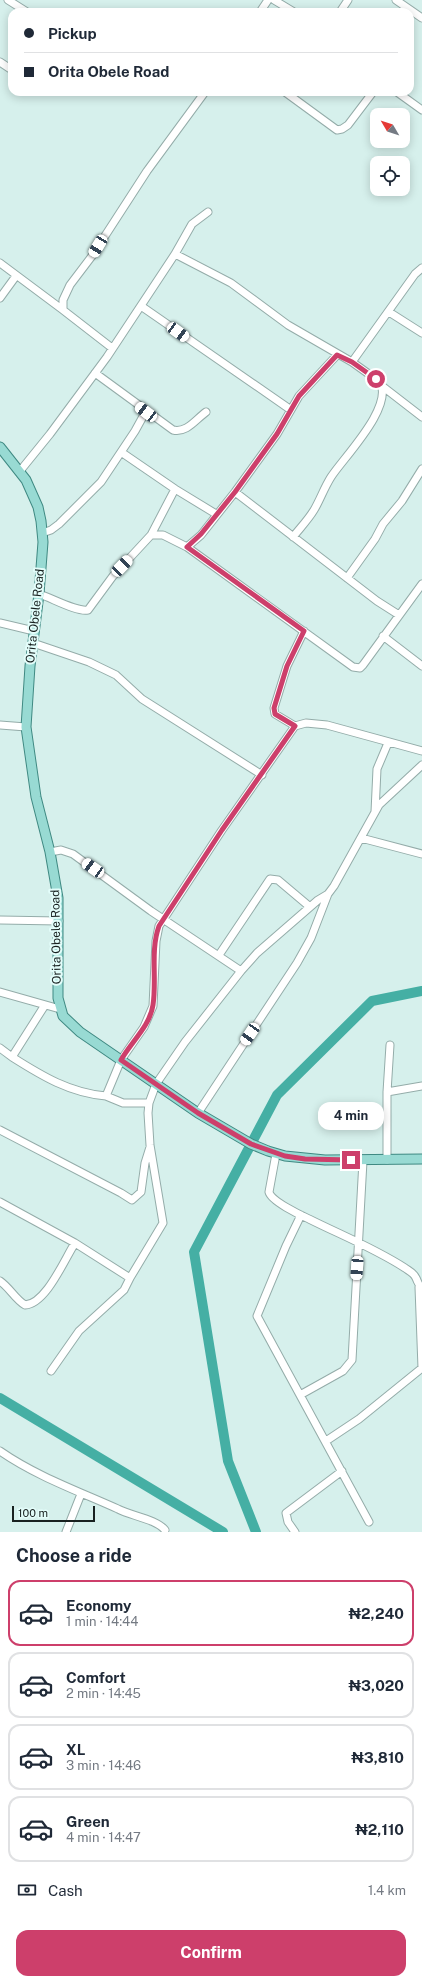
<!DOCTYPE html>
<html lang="en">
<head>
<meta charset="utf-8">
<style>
	body { margin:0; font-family:"Public Sans",sans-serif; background:#f6f6f7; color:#1f2937; height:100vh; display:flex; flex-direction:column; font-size:15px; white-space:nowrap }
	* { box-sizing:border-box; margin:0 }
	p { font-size:13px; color:#747a83 }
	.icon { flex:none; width:22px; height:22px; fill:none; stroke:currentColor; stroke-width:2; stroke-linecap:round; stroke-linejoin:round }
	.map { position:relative; height:1532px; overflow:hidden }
	.drawer { display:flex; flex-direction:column; background:#fff; flex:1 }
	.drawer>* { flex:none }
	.hud { position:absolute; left:8px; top:8px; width:406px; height:88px; border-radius:12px; box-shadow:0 2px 10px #0003; display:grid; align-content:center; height:88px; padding:0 16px; background:#fff }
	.needle { width:26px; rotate:309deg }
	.fabs { position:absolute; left:370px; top:108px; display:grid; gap:8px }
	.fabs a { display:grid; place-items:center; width:40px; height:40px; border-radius:8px; background:#fff; box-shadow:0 2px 10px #0003; font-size:20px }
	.scale { position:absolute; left:12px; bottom:10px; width:83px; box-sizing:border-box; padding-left:4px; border:2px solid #182120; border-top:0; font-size:11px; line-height:14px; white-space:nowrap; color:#182120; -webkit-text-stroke:3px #e3fdfa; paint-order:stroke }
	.end { position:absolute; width:18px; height:18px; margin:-9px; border:5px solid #cd3f6b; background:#fff; box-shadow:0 0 0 2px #fff }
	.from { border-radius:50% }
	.bubble { position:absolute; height:28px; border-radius:12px; background:#fff; box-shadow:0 2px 10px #0003; font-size:13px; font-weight:700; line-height:28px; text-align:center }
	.car { position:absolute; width:12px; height:24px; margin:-12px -6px; border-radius:5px; box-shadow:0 0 3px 1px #0007; background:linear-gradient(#fff 24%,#345 0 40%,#fff 0 76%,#345 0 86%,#fff 0) }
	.hud b { display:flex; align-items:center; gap:14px; height:38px; font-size:15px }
	.hud b+b { border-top:1px solid #e0e1e3 }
	.hud i { width:10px; height:10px; background:#1f2937 }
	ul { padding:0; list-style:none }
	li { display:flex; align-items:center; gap:12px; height:66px; margin:0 8px 6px; padding:0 8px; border:2px solid #e0e1e3; border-radius:12px }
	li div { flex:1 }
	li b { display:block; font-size:15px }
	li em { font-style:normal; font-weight:700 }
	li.active { border-color:#cd3f6b }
	li>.icon { width:36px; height:36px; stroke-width:1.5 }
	h2 { padding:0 16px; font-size:18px; line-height:48px }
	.pay { display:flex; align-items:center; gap:10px; height:44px; padding:0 16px; font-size:15px }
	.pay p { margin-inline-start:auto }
	.cta { display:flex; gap:8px; margin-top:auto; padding:8px 16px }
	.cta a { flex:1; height:46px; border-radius:12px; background:#cd3f6b; color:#fff; font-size:16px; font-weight:700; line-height:46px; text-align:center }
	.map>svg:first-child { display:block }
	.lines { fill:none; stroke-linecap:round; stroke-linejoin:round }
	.river { stroke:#45afa4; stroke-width:10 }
	.minor-casing { stroke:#94aca9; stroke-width:9 }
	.major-casing { stroke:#3f8982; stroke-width:11 }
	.minor { stroke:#fff; stroke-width:7 }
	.major { stroke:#98dad3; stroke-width:9 }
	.route { stroke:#cd3f6b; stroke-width:5 }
	.labels { text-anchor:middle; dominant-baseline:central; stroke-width:4; stroke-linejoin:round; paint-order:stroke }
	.street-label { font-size:12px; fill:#182120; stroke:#e3fdfa }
</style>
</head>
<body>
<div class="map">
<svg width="422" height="1532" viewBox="0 0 422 1532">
	<rect width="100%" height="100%" fill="#d6f0ec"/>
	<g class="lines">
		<path class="river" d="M 0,1398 L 223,1532
			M 256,1532 L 228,1461 L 194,1252 L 277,1095 L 372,1001 L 422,991"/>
		<g class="minor-casing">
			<path id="minor" d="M 8,0 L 27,12
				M 274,0 L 294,12
				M 396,0 L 422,18
				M 260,12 L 268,0
				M 340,12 L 348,0
				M 0,62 L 12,70
				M 285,92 L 337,130 L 342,129 L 348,125 L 373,92
				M 397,92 L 422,110
				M 175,254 L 231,283 L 288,325 L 352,362 L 380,382 C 394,407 344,457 331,477 C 324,488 320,500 314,510 C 308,520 300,528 293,537
				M 0,263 L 63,310
				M 0,298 L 16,276
				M 141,306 L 291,410
				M 389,312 L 422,333
				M 112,348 L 63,310 L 63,300 L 70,285 L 92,256 L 147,171 L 205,92
				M 352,362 L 415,274 L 422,268
				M 95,373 L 173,430 C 187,433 195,420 206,412
				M 382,386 L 422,417
				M 121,452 L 175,489 L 216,514
				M 20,471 L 50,434 L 107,357 L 175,254 L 192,224 L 208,212
				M 235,492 L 377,601 L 399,615
				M 42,533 L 51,530 L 59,524 L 101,482 L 135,431 L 146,411
				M 151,535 L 175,489
				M 187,547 L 201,535 L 235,492 L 277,434 L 299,396 L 337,355
				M 347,578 L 375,539 L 383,524 L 402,501 L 422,469
				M 39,594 C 52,598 76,612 88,610 L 113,576 L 151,535 L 163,535 L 187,547 L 353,667 L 360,668 L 363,665 L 422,584
				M 0,623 L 34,631
				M 383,636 L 422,666
				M 33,643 L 89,662 L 116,675 L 142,699 L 262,775
				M 0,725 L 26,727
				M 295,726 L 275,714 L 274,708 L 287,666 L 304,631
				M 375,812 L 377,769 L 388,743
				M 361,838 L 422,854
				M 50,852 L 61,850 L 73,854 L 151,911 L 241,971
				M 0,920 L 59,921
				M 219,955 L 270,879 L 278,880 L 310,907
				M 0,992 L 60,1009
				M 0,1048 L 12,1057 L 45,1005
				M 12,1057 C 42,1076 70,1093 106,1096 L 121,1060 L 144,1027 L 153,1006 L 156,941 L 159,926 L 222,830 L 295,726 L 306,723 L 327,725 L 422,751
				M 387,1092 L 422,1086
				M 106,1096 L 123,1103 L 149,1103
				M 198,1113 L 297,963 L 311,938 L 328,894
				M 0,1130 L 121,1193 L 132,1200 L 141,1192 L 145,1163 L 150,1147
				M 276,1154 L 269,1192 C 271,1201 300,1215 309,1219 C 341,1235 374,1248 405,1268 C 409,1271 414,1273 416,1278 C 418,1282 418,1285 422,1288
				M 387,1160 L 387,1092 L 390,1045
				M 0,1202 L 75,1243 L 130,1278 L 124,1290 L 79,1331 L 51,1371
				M 301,1215 L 286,1246 L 257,1316 L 369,1522
				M 130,1278 L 163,1223 L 150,1145 L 148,1113 L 149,1103 L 156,1084 L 185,1042 L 241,971 L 257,953 L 318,900 L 328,894 L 334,886 L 379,805 L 422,765
				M 0,1281 C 10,1288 15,1299 25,1305 C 46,1304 64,1260 75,1243
				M 419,1287 L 422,1368
				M 300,1395 L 343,1371 L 352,1360 L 363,1161
				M 326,1441 L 359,1419 L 422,1368
				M 0,1451 C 36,1476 78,1491 118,1509 C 131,1516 156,1519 165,1530
				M 66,1532 L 81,1494
				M 295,1532 L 288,1522 L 286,1513 L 342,1471"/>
		</g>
		<g class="major-casing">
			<path id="major" d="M 0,447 L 26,480 L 38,507 L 41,521 L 43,542 L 39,594 L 30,666 L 26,727 L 36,797 L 50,852 L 58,898 L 58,998 L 63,1016 L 80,1032 L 198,1113 L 251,1144 L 268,1151 L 285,1156 L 325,1160 L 422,1159"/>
		</g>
		<use href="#minor" class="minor"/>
		<use href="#major" class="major"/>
	</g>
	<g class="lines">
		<path class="route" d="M 351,1160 L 305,1159 L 285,1156 L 251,1144 L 198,1113 L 121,1060 C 131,1042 150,1026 153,1005 C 157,979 150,951 159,926 L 222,830 L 295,726 L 275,714 L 274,708 L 287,666 L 304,631 L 187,547 L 201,534 L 235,492 L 277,434 L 299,396 L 337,355 L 352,362 L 376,379"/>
	</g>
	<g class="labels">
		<g class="street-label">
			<text transform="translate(35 616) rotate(-84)">Orita Obele Road</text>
			<text transform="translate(56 937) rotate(-91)">Orita Obele Road</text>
		</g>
	</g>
</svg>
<div class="fabs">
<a><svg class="needle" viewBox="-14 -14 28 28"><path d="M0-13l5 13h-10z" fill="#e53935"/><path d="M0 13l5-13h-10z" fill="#747a83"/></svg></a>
<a><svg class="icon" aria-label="locate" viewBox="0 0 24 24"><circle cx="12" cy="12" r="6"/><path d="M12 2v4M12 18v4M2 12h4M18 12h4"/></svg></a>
</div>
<div class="scale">100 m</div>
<i class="end from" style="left:376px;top:379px"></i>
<i class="end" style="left:351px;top:1160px"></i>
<div class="bubble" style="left:318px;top:1102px;width:66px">4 min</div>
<i class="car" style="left:98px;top:246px;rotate:211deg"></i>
<i class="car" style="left:178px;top:332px;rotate:126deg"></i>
<i class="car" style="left:146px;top:412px;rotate:307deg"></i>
<i class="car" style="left:122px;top:566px;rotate:44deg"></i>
<i class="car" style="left:93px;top:868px;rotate:305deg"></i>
<i class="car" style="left:250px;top:1034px;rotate:214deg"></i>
<i class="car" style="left:357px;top:1268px;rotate:184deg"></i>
<div class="hud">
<b><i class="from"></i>Pickup</b>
<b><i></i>Orita Obele Road</b>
</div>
</div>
<section class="drawer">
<h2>Choose a ride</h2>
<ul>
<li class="active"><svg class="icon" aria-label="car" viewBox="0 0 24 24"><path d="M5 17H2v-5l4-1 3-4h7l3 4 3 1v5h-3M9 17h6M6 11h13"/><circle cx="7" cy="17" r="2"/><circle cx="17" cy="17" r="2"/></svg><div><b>Economy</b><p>1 min · 14:44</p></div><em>₦2,240</em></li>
<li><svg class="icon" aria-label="car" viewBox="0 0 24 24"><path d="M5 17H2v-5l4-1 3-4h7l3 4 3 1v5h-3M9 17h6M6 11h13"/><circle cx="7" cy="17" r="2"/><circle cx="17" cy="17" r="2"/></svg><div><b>Comfort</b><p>2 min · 14:45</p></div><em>₦3,020</em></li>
<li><svg class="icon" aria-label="car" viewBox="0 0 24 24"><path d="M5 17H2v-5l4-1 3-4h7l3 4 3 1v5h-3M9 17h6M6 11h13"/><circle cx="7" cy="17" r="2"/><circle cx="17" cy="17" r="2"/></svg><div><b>XL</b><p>3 min · 14:46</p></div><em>₦3,810</em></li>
<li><svg class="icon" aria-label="car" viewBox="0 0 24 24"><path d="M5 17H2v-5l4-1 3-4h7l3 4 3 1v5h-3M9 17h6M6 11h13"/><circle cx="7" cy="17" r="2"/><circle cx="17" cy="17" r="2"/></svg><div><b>Green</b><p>4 min · 14:47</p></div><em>₦2,110</em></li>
</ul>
<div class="pay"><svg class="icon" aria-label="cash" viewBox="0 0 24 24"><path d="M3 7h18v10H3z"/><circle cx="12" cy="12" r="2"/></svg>Cash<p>1.4 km</p></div>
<div class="cta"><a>Confirm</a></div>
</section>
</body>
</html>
